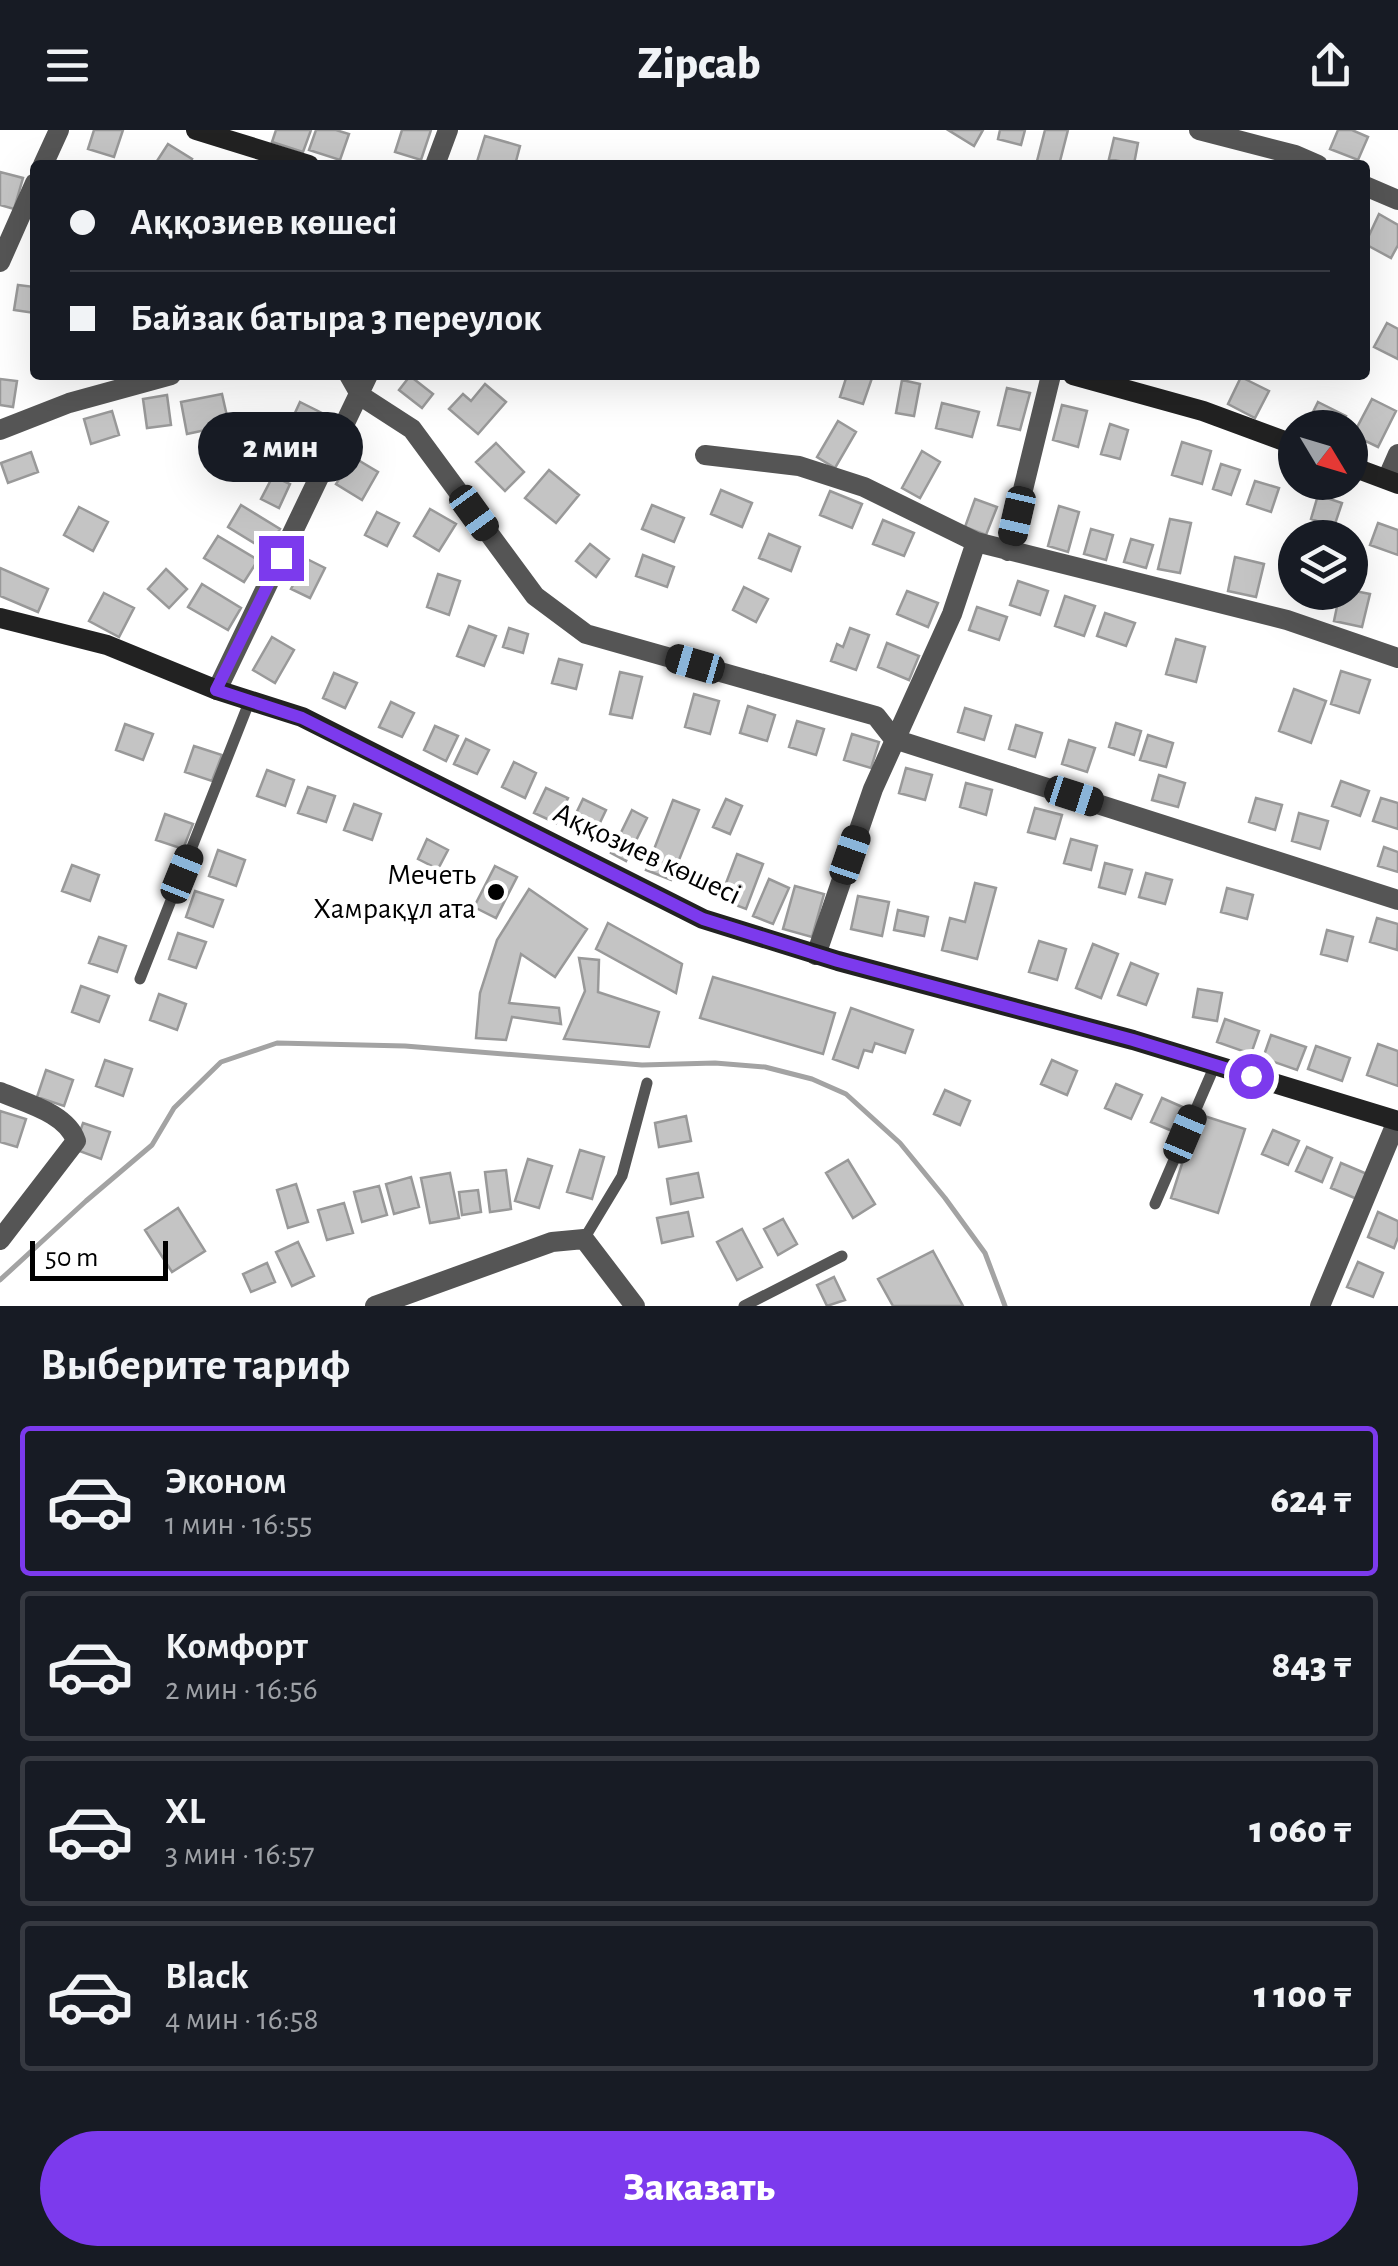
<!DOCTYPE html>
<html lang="ru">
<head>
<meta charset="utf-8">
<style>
	body { margin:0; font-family:"Alegreya Sans",sans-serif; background:#20242c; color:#f1f3f6; height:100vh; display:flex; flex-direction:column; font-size:38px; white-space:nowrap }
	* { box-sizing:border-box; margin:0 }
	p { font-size:32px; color:#9ea1a6 }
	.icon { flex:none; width:55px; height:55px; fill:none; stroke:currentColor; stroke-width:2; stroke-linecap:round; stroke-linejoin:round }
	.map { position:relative; height:1176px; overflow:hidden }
	.panel { display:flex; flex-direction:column; background:#171b24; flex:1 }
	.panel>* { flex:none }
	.top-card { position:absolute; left:30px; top:30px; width:1340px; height:220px; border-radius:10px; box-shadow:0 10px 40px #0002; display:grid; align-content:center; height:220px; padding:0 40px; background:#171b24 }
	.needle { width:65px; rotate:128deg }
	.controls { position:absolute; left:1278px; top:280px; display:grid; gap:20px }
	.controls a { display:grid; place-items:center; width:90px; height:90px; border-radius:50%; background:#171b24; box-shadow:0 10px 40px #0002; font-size:50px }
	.scale { position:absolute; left:30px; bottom:25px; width:138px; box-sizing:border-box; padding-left:10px; border:5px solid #000; border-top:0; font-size:28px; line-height:35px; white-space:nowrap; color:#000; -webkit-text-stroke:8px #fff; paint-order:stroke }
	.end { position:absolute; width:45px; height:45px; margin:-22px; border:12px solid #7c3aed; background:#fff; box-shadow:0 0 0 5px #fff }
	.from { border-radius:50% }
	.bubble { position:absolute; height:70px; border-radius:35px; background:#171b24; box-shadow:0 10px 40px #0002; font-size:32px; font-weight:800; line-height:70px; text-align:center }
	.car { position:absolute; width:30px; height:60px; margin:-30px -15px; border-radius:12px; box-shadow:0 0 8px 2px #0007; background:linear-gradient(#222 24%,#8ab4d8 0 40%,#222 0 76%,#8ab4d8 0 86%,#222 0) }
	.top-card b { display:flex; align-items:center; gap:35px; height:95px; font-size:38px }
	.top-card b+b { border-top:2px solid #363941 }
	.top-card i { width:25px; height:25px; background:#f1f3f6 }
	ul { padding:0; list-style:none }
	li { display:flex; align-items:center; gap:30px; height:150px; margin:0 20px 15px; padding:0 20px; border:5px solid #363941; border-radius:10px }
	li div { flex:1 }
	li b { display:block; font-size:38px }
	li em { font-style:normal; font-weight:800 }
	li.active { border-color:#7c3aed }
	li>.icon { width:90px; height:90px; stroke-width:1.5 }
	h2 { padding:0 40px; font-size:45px; line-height:120px }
	.cta { display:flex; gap:20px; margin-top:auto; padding:20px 40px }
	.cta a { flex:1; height:115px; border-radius:60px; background:#7c3aed; color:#fff; font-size:40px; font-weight:800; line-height:115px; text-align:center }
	header { display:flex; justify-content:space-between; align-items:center; height:130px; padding:0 40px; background:#171b24; font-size:45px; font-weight:800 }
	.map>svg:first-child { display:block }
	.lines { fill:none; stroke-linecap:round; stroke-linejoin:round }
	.stream { stroke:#a3a3a3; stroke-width:5 }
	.building { fill:#c4c4c4; stroke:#999; stroke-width:2.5 }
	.lane { stroke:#555; stroke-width:11 }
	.street { stroke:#555; stroke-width:20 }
	.secondary { stroke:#222; stroke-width:20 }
	.route { stroke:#7c3aed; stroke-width:12 }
	.poi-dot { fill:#000; stroke:#fff; stroke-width:4 }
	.labels { text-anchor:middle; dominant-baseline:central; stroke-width:9; stroke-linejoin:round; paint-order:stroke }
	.street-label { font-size:30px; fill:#000; stroke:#fff }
	.poi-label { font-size:30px; fill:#000; stroke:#fff; text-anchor:end }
</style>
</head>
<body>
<header><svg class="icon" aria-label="menu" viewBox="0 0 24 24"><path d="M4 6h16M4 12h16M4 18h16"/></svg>Zipcab<svg class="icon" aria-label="share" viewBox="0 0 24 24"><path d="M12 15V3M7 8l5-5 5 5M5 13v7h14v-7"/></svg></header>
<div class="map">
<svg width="1398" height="1176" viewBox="0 0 1398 1176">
	<rect width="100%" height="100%" fill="#fff"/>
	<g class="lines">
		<path class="stream" d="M 0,1150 L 86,1071 L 152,1015 L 174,978 L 221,932 L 277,913 L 405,916 L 642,935 L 715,933 L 765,937 L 812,949 L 846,964 L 900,1013 L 945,1068 L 985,1123 L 1005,1176"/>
	</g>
	<path class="building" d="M 94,0 L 123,0 L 114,27 L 88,19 Z
		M 276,0 L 311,0 L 303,22 L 272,12 Z
		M 316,0 L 336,0 L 349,4 L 340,30 L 309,20 Z
		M 402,0 L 431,0 L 421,30 L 395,22 Z
		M 948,0 L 983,0 L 974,16 Z
		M 1000,0 L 1025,0 L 1021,15 L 998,9 Z
		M 1045,0 L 1068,0 L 1059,35 L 1036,35 Z
		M 1338,0 L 1352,0 L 1368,7 L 1358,30 L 1330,19 Z
		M 485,6 L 520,16 L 515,35 L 476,35 Z
		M 1114,8 L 1138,13 L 1134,34 L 1109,29 Z
		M 168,14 L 192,29 L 188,35 L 155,34 Z
		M 0,42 L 23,48 L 14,79 L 0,75 Z
		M 1379,84 L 1398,95 L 1398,115 L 1391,128 L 1365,114 Z
		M 18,155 L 35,157 L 35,183 L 14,180 Z
		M 1387,193 L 1398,199 L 1398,229 L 1374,217 Z
		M 847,245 L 872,248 L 863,274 L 840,267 Z
		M 410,246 L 433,264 L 422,278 L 399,260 Z
		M 1241,247 L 1269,261 L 1255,288 L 1228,274 Z
		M 0,249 L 17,251 L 13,277 L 0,275 Z
		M 902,250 L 920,254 L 914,286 L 896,283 Z
		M 485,254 L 506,272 L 478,304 L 449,279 L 463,264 L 471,271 Z
		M 1007,258 L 1030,263 L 1020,300 L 998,295 Z
		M 222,264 L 229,295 L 187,304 L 181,272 Z
		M 167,265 L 171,295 L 147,298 L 143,269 Z
		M 1372,269 L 1396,281 L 1378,317 L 1353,305 Z
		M 300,272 L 328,286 L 317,309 L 289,296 Z
		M 1318,272 L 1346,286 L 1340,298 L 1305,298 Z
		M 942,273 L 979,282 L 972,307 L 936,298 Z
		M 1062,275 L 1087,281 L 1078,317 L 1053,310 Z
		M 112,281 L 119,305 L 91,314 L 84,289 Z
		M 838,291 L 856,302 L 835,338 L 817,327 Z
		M 1110,294 L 1128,300 L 1120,329 L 1101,324 Z
		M 281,311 L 310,326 L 301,344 L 272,329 Z
		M 1182,312 L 1211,321 L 1202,354 L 1172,345 Z
		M 496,313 L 524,342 L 505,361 L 476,332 Z
		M 922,321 L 940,332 L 920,368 L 902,358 Z
		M 31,322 L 38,342 L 8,353 L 1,333 Z
		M 353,327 L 378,342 L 362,370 L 336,354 Z
		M 1221,334 L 1240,340 L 1231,365 L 1213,359 Z
		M 549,340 L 579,365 L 556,393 L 525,368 Z
		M 273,346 L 290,354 L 279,378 L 261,369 Z
		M 1255,351 L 1279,358 L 1271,382 L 1247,374 Z
		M 721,360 L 752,373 L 742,397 L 711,384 Z
		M 830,361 L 862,374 L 852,398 L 820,385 Z
		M 1318,365 L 1342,373 L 1334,397 L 1311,389 Z
		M 975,369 L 997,377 L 986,405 L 965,397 Z
		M 241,375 L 280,399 L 267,421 L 228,397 Z
		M 652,375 L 684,388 L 674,412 L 642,399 Z
		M 1059,376 L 1079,382 L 1068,422 L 1048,416 Z
		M 79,377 L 108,392 L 93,421 L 64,405 Z
		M 430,379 L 456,394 L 439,421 L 414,406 Z
		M 377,382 L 399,393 L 387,416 L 365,405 Z
		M 1170,389 L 1191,393 L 1180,443 L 1158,439 Z
		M 883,390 L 914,403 L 904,426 L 873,414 Z
		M 1378,393 L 1398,400 L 1398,425 L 1370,415 Z
		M 1091,399 L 1113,405 L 1106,430 L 1084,424 Z
		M 769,404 L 800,417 L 791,441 L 759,428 Z
		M 218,406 L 258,430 L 244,452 L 204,428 Z
		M 1131,409 L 1153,415 L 1146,438 L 1124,432 Z
		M 590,414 L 609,429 L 596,447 L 576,431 Z
		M 643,425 L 674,437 L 667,457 L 636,446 Z
		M 1235,427 L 1264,434 L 1256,467 L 1228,461 Z
		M 307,429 L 325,438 L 310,468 L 291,459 Z
		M 0,438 L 48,459 L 38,482 L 0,466 Z
		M 166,439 L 187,459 L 169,478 L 148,459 Z
		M 438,444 L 460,451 L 449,485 L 427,477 Z
		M 1018,451 L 1048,461 L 1040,485 L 1010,475 Z
		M 202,454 L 241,478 L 228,500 L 188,477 Z
		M 744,457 L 768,469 L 756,492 L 733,480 Z
		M 1350,460 L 1370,464 L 1362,497 L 1334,491 L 1340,462 L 1350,462 Z
		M 907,461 L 938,473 L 928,497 L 897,484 Z
		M 104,463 L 134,478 L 119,507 L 89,491 Z
		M 1065,466 L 1095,476 L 1084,506 L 1055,496 Z
		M 977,477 L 1007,487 L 999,510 L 969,500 Z
		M 1105,483 L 1135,493 L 1126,516 L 1097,506 Z
		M 469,496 L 496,506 L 484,536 L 457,526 Z
		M 509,498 L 528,504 L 523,523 L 503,517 Z
		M 850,498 L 869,505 L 856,540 L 831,531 L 837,514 L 843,517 Z
		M 272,507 L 294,520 L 275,553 L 253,540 Z
		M 1176,509 L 1205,517 L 1196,552 L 1166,544 Z
		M 887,513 L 919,526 L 909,550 L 878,537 Z
		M 559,529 L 582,535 L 576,559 L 552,553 Z
		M 1341,541 L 1370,550 L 1359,583 L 1331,574 Z
		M 620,542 L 642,547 L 632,588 L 610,584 Z
		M 334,543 L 357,553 L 345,578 L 323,568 Z
		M 1294,559 L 1326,571 L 1311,613 L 1279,601 Z
		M 694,564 L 719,571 L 710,604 L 685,597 Z
		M 391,572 L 414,583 L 402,607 L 379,597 Z
		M 748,576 L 775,585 L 767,611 L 740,603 Z
		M 965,578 L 991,586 L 984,610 L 958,602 Z
		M 797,591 L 824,599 L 816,625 L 789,617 Z
		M 1116,593 L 1141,601 L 1134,625 L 1109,617 Z
		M 125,594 L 153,604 L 143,630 L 116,620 Z
		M 1016,595 L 1042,603 L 1035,627 L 1009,619 Z
		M 435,596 L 458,606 L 446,631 L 424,620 Z
		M 852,604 L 879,612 L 871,638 L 844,630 Z
		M 1148,605 L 1173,613 L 1166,637 L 1140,630 Z
		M 466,609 L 489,620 L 477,644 L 454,634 Z
		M 1069,610 L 1095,618 L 1087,642 L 1062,634 Z
		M 194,616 L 222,625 L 212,651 L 185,642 Z
		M 514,632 L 536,643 L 525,668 L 502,657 Z
		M 906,638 L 932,645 L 925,670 L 899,663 Z
		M 267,640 L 294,650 L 285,676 L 257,666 Z
		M 1159,645 L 1185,653 L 1178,677 L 1152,670 Z
		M 1341,651 L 1369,661 L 1360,686 L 1332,676 Z
		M 966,653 L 992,660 L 986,685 L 960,677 Z
		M 308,657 L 335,666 L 326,692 L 298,683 Z
		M 546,658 L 568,668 L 556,693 L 534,683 Z
		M 1256,668 L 1282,675 L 1275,700 L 1249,692 Z
		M 1381,668 L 1398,673 L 1398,699 L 1373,691 Z
		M 583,669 L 606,680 L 594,705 L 571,694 Z
		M 726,669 L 742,676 L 730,704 L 713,697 Z
		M 673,670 L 699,680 L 671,750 L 646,740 Z
		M 354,674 L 381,684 L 372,710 L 344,700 Z
		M 1035,678 L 1062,685 L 1055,709 L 1028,702 Z
		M 632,680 L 647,688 L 626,731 L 611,723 Z
		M 1299,683 L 1328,691 L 1320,719 L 1292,711 Z
		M 165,684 L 193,694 L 183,719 L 156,710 Z
		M 427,709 L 448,720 L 438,739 L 418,729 Z
		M 1071,709 L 1097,716 L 1091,740 L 1064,733 Z
		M 1384,717 L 1398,722 L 1398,742 L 1378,736 Z
		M 218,720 L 245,730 L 236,756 L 209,746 Z
		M 737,724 L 763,734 L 746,779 L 720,769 Z
		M 1105,733 L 1132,740 L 1125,764 L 1099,757 Z
		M 72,735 L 99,745 L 90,771 L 62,761 Z
		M 495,736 L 517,747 L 496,788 L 474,777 Z
		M 1146,743 L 1172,750 L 1165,774 L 1139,767 Z
		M 769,749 L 789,758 L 773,794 L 753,786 Z
		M 975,753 L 996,758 L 977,829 L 942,820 L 950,788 L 965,792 Z
		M 795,756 L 824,764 L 812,807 L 783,799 Z
		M 1227,758 L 1253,765 L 1247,789 L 1221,782 Z
		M 529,759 L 587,799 L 555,847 L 521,824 L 509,873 L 559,878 L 561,894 L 512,887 L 506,910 L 476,908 L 480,863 L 497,810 Z
		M 195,761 L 223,770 L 213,797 L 186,787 Z
		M 858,766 L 889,772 L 882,806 L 851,799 Z
		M 898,780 L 928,787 L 924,806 L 894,800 Z
		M 1377,788 L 1398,794 L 1397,820 L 1370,812 Z
		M 608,793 L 682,834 L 676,863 L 596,819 Z
		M 1327,800 L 1353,807 L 1347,831 L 1321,824 Z
		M 178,803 L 206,812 L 196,838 L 169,829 Z
		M 99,807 L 126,816 L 117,842 L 89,833 Z
		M 1039,811 L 1066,819 L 1057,850 L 1029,842 Z
		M 1093,814 L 1118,824 L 1101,868 L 1076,858 Z
		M 579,828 L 599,830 L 598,862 L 659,882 L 649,917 L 564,909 L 585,861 Z
		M 1131,833 L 1158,844 L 1146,875 L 1118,865 Z
		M 713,847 L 835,883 L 823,924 L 700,888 Z
		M 81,856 L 109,866 L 99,892 L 72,882 Z
		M 1198,859 L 1222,863 L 1217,891 L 1193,887 Z
		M 159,864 L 186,874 L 177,900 L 150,890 Z
		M 851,878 L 913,900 L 905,923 L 875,913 L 872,922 L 864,920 L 858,938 L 833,929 Z
		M 1225,889 L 1259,901 L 1251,924 L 1217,912 Z
		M 1271,905 L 1306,917 L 1297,940 L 1263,928 Z
		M 1378,914 L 1398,921 L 1398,956 L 1367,945 Z
		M 1316,916 L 1350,928 L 1342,951 L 1308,939 Z
		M 105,930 L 132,939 L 123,966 L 96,956 Z
		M 1052,930 L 1077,941 L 1067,965 L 1041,954 Z
		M 46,940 L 73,950 L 64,976 L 37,967 Z
		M 1116,954 L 1142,965 L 1131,989 L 1105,978 Z
		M 945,960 L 970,971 L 960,995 L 934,984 Z
		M 1162,968 L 1187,979 L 1177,1003 L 1151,992 Z
		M 0,981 L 26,989 L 17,1017 L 0,1012 Z
		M 1198,984 L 1245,999 L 1218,1083 L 1171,1068 Z
		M 686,986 L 691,1011 L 659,1017 L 655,993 Z
		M 83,993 L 110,1002 L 101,1029 L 74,1019 Z
		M 1273,1000 L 1299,1011 L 1288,1035 L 1262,1024 Z
		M 1307,1017 L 1332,1028 L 1322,1052 L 1296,1041 Z
		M 580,1020 L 604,1027 L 592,1069 L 567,1062 Z
		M 528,1029 L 552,1036 L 539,1078 L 515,1071 Z
		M 848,1030 L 875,1074 L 853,1088 L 826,1043 Z
		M 1341,1033 L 1367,1044 L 1357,1069 L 1331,1058 Z
		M 506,1040 L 511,1079 L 490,1082 L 485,1042 Z
		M 450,1043 L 459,1088 L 430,1093 L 421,1048 Z
		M 698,1043 L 703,1067 L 671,1074 L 667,1049 Z
		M 411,1047 L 419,1077 L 394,1084 L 386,1054 Z
		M 296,1054 L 308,1092 L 288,1098 L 277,1060 Z
		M 379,1056 L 387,1085 L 362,1092 L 354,1062 Z
		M 478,1060 L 481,1082 L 462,1085 L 459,1062 Z
		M 344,1073 L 353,1103 L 327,1110 L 318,1080 Z
		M 178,1078 L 205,1121 L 172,1142 L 145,1100 Z
		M 688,1082 L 693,1106 L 662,1113 L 657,1088 Z
		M 1378,1082 L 1398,1091 L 1398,1107 L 1394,1118 L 1368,1107 Z
		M 783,1089 L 797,1114 L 778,1125 L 764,1099 Z
		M 742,1099 L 762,1137 L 737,1150 L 717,1112 Z
		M 298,1112 L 314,1146 L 292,1156 L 276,1122 Z
		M 933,1121 L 963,1176 L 893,1176 L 878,1149 Z
		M 1358,1132 L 1383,1143 L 1373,1167 L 1347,1157 Z
		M 267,1133 L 275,1152 L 251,1162 L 243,1144 Z
		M 834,1147 L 845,1170 L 827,1176 L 817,1155 Z"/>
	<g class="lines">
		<path class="lane" d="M 140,849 L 250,570
			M 1155,1074 L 1215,935
			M 584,1109 L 622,1046 L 647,953
			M 744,1176 L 842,1126"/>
		<path class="street" d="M 1199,0 L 1295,25 L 1318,35
			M 43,35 L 59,0
			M 435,35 L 448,0
			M 1365,56 L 1398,70
			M 0,132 L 35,53
			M 349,245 L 361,266 L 412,299 L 535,466 L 586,504 L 876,586 L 894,609 L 1398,770
			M 0,300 L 69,273 L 171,245
			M 705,325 L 799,336 L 864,357 L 976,412 L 1287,490 L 1398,528
			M 1387,349 L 1398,324
			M 1008,421 L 1051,245
			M 217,560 L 368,245
			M 816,825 L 873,659 L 952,484 L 976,412
			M 0,962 C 25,973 67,983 76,1011 L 0,1110
			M 375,1176 L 552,1112 L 584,1109 L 635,1176
			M 1320,1176 L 1397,991"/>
		<path class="secondary" d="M 196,0 L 309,35
			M 1073,245 L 1203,281 L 1295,315
			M 1350,336 L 1398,354
			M 0,488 L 107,515 L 217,560 L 302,587 L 703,789 L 838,831 L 1133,910 L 1398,991"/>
	</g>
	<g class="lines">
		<path class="route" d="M 281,428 L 216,560 L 302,588 L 703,789 L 838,831 L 1133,910 L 1251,946"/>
	</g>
	<circle class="poi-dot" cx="496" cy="762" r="10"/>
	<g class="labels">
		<g class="street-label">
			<text transform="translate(647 724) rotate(25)">Аққозиев көшесі</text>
		</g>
		<g class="poi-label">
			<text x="476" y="745">Мечеть<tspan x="476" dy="34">Хамрақұл ата</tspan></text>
		</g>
	</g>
</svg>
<div class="controls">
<a><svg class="needle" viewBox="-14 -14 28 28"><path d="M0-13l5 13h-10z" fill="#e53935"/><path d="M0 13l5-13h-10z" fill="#9ea1a6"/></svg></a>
<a><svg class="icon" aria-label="layers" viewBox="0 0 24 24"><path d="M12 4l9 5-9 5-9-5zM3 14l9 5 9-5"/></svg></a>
</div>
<div class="scale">50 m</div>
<i class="end from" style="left:1251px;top:946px"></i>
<i class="end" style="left:281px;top:428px"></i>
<div class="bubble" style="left:198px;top:282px;width:165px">2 мин</div>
<i class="car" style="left:474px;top:383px;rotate:144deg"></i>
<i class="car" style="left:1017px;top:386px;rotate:193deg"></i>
<i class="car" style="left:695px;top:534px;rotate:286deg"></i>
<i class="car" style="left:1074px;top:666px;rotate:108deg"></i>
<i class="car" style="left:850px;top:725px;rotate:19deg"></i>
<i class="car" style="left:182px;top:744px;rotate:22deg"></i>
<i class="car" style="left:1185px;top:1004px;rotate:23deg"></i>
<div class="top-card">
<b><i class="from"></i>Аққозиев көшесі</b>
<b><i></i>Байзак батыра 3 переулок</b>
</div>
</div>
<section class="panel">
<h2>Выберите тариф</h2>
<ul>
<li class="active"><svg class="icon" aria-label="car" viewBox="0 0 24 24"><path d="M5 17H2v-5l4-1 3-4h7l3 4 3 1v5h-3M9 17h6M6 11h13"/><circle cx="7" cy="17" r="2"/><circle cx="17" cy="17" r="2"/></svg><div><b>Эконом</b><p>1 мин · 16:55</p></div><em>624 ₸</em></li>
<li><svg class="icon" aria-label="car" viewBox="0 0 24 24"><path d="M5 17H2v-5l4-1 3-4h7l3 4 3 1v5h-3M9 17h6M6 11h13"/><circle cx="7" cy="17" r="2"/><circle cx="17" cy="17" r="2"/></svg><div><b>Комфорт</b><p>2 мин · 16:56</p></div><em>843 ₸</em></li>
<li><svg class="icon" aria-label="car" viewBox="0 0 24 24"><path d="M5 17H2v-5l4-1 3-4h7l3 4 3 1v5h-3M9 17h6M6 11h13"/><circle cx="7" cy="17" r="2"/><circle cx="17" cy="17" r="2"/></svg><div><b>XL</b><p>3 мин · 16:57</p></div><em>1 060 ₸</em></li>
<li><svg class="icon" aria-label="car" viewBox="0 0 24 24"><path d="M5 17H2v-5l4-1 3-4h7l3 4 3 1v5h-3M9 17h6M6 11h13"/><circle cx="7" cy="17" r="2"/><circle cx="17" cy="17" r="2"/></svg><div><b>Black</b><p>4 мин · 16:58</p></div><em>1 100 ₸</em></li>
</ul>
<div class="cta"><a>Заказать</a></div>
</section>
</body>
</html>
